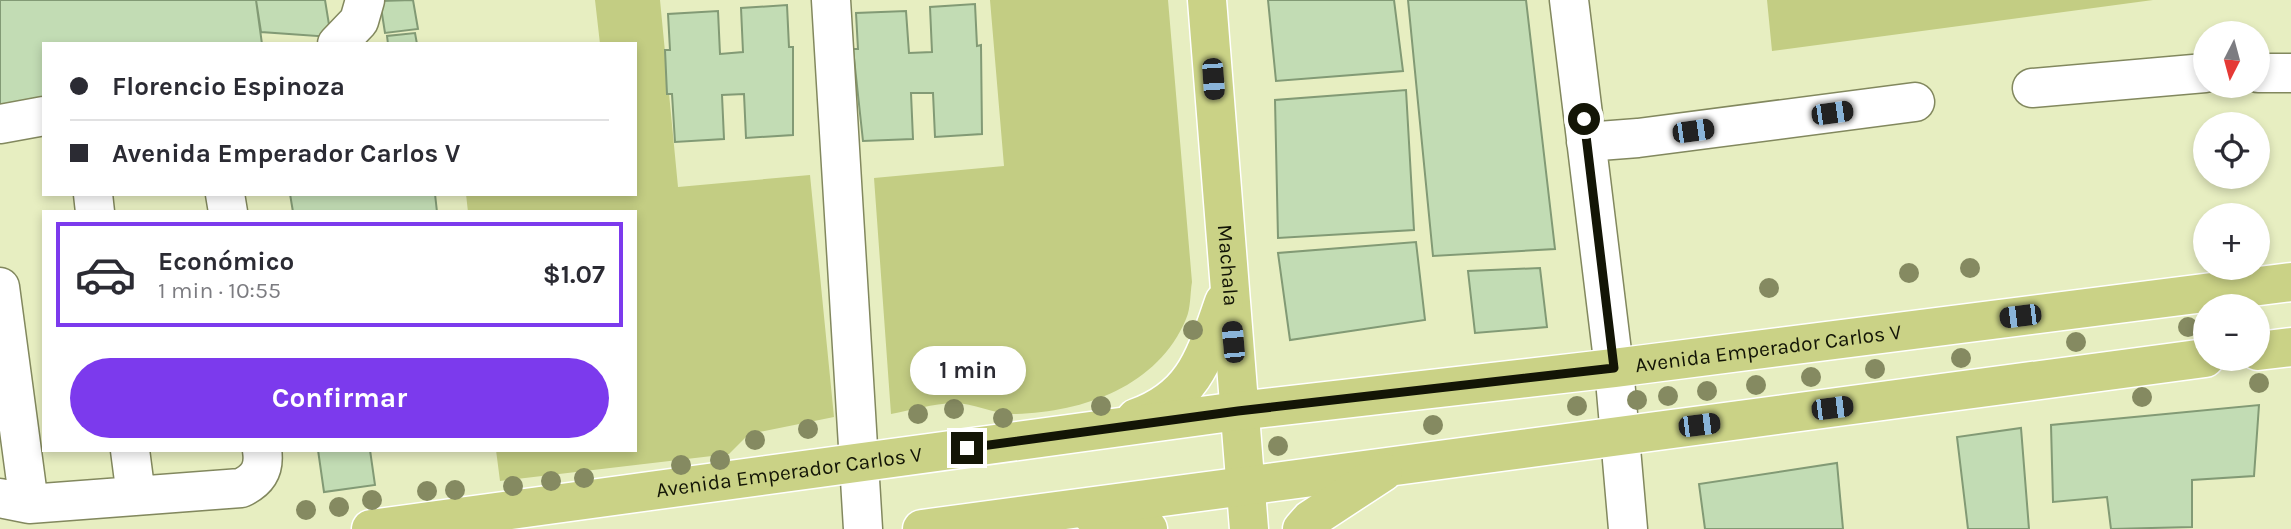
<!DOCTYPE html>
<html lang="es">
<head>
<meta charset="utf-8">
<style>
	body { margin:0; font-family:Karla,sans-serif; background:#f2f2f3; color:#2b2b33; height:100vh; display:flex; flex-direction:column; font-size:26px; white-space:nowrap }
	* { box-sizing:border-box; margin:0 }
	p { font-size:23px; color:#7c7c81 }
	.icon { flex:none; width:38px; height:38px; fill:none; stroke:currentColor; stroke-width:2; stroke-linecap:round; stroke-linejoin:round }
	.map { position:relative; flex:1; overflow:hidden }
	.side { position:absolute; left:42px; top:210px; width:595px; height:242px; display:flex; flex-direction:column; background:#fff; border-radius:0px; box-shadow:0 4px 10px #0003 }
	.side>* { flex:none }
	.top-card { position:absolute; left:42px; top:42px; width:595px; height:154px; border-radius:0px; box-shadow:0 4px 10px #0003; display:grid; align-content:center; height:154px; padding:0 28px; background:#fff }
	.needle { width:46px; rotate:186deg }
	.tools { position:absolute; left:2193px; top:21px; display:grid; gap:14px }
	.tools a { display:grid; place-items:center; width:77px; height:77px; border-radius:50%; background:#fff; box-shadow:0 4px 10px #0003; font-size:35px }
	.end { position:absolute; width:32px; height:32px; margin:-16px; border:9px solid #131506; background:#fff; box-shadow:0 0 0 4px #fff }
	.from { border-radius:50% }
	.bubble { position:absolute; height:49px; border-radius:24px; background:#fff; box-shadow:0 4px 10px #0003; font-size:23px; font-weight:700; line-height:49px; text-align:center }
	.car { position:absolute; width:21px; height:42px; margin:-21px -10px; border-radius:9px; box-shadow:0 0 5px 2px #0007; background:linear-gradient(#222 24%,#8ab4d8 0 40%,#222 0 76%,#8ab4d8 0 86%,#222 0) }
	.top-card b { display:flex; align-items:center; gap:24px; height:66px; font-size:26px }
	.top-card b+b { border-top:2px solid #e1e1e2 }
	.top-card i { width:18px; height:18px; background:#2b2b33 }
	ul { padding:12px 0 0; list-style:none }
	li { display:flex; align-items:center; gap:21px; height:105px; margin:0 14px 10px; padding:0 14px; border:4px solid #e1e1e2; border-radius:0px }
	li div { flex:1 }
	li b { display:block; font-size:26px }
	li em { font-style:normal; font-weight:700 }
	li.current { border-color:#7c3aed }
	li>.icon { width:63px; height:63px; stroke-width:1.5 }
	.cta { display:flex; gap:14px; margin-top:auto; padding:14px 28px }
	.cta a { flex:1; height:80px; border-radius:42px; background:#7c3aed; color:#fff; font-size:28px; font-weight:700; line-height:80px; text-align:center }
	.map>svg:first-child { display:block }
	.green { fill:#c3cd83 }
	.building { fill:#c2dcb4; stroke:#829a75; stroke-width:2 }
	.lines { fill:none; stroke-linecap:round; stroke-linejoin:round }
	.minor-casing { stroke:#82885e; stroke-width:41 }
	.major-casing { stroke:#fff; stroke-width:41 }
	.minor { stroke:#fff; stroke-width:38 }
	.major { stroke:#cad286; stroke-width:38 }
	.tree { fill:#858a61 }
	.route { stroke:#131506; stroke-width:9 }
	.labels { text-anchor:middle; dominant-baseline:central; stroke-width:5; stroke-linejoin:round; paint-order:stroke }
	.street-label { font-size:21px; fill:#131506; stroke:#f4fcce }
</style>
</head>
<body>
<div class="map">
<svg width="2291" height="529" viewBox="0 0 2291 529">
	<rect width="100%" height="100%" fill="#e7eec1"/>
	<path class="green" d="M 595,0 L 660,0 L 678,187 L 810,175 L 834,417 L 749,434 L 729,454 L 500,481 L 496,450 L 635,450 L 635,212 L 468,212 L 466,194 L 635,194 L 635,44 L 600,44 Z
		M 990,0 L 1168,0 L 1192,282 C 1190,293 1191,308 1186,319 C 1158,387 1081,413 1013,414 C 993,414 974,403 954,403 C 933,404 911,410 891,414 L 874,178 L 1004,166 Z
		M 1767,0 L 2153,0 L 1772,51 Z"/>
	<path class="building" d="M 0,0 L 256,0 L 262,44 L 44,44 L 44,102 L 0,109 Z
		M 256,0 L 325,0 L 331,37 L 261,32 Z
		M 413,0 L 418,29 L 385,33 L 380,1 Z
		M 1268,0 L 1394,0 L 1403,71 L 1276,81 Z
		M 1408,0 L 1526,0 L 1555,249 L 1433,256 Z
		M 975,4 L 977,46 L 981,45 L 982,134 L 935,137 L 933,93 L 911,93 L 913,139 L 863,141 L 853,49 L 858,49 L 856,13 L 906,11 L 909,53 L 932,52 L 930,7 Z
		M 787,5 L 789,47 L 793,47 L 793,135 L 746,138 L 744,94 L 722,95 L 724,139 L 675,142 L 672,94 L 667,94 L 665,50 L 670,50 L 668,14 L 718,11 L 720,54 L 743,52 L 741,8 Z
		M 415,33 L 417,44 L 388,44 L 387,36 Z
		M 1406,90 L 1414,230 L 1278,238 L 1275,100 Z
		M 290,194 L 435,194 L 437,212 L 293,212 Z
		M 1416,242 L 1425,320 L 1290,340 L 1278,253 Z
		M 1540,268 L 1547,327 L 1475,333 L 1468,271 Z
		M 2259,405 L 2254,476 L 2192,480 L 2192,527 L 2111,529 L 2107,497 L 2053,502 L 2051,425 Z
		M 2021,428 L 2029,529 L 1968,529 L 1957,437 Z
		M 318,450 L 370,450 L 375,485 L 324,492 Z
		M 1837,463 L 1843,529 L 1705,529 L 1699,484 Z"/>
	<g class="lines">
		<g class="minor-casing">
			<path id="minor" d="M 831,0 L 863,529
				M 1569,0 L 1614,368 L 1628,529
				M 337,44 L 359,21 L 365,0
				M 2258,73 L 2291,73
				M 2032,88 L 2205,73
				M 0,124 L 44,116
				M 1586,142 L 1638,138 L 1915,102
				M 93,194 L 95,212
				M 225,194 L 228,212
				M 0,287 L 29,504
				M 130,450 L 136,496
				M 0,498 L 29,504 L 241,488 C 258,480 265,469 262,450"/>
		</g>
		<g class="major-casing">
			<g id="major">
				<path id="s1" d="M 1207,0 L 1249,529"/>
				<path d="M 2258,351 L 2291,347"/>
				<path d="M 1136,418 C 1195,397 1205,356 1224,302"/>
				<path d="M 1091,514 L 1148,529"/>
				<path id="s2" d="M 371,529 L 1238,411 L 1614,368 L 2291,282"/>
				<path d="M 922,529 L 2205,358"/>
				<path d="M 1302,529 L 1310,520 L 1383,472"/>
			</g>
		</g>
		<use href="#minor" class="minor"/>
		<use href="#major" class="major"/>
	</g>
	<g class="tree">
		<circle cx="1970" cy="268" r="10"/>
		<circle cx="1909" cy="273" r="10"/>
		<circle cx="1769" cy="288" r="10"/>
		<circle cx="2188" cy="327" r="10"/>
		<circle cx="1193" cy="330" r="10"/>
		<circle cx="2076" cy="342" r="10"/>
		<circle cx="1961" cy="358" r="10"/>
		<circle cx="1875" cy="369" r="10"/>
		<circle cx="1811" cy="377" r="10"/>
		<circle cx="2259" cy="383" r="10"/>
		<circle cx="1756" cy="385" r="10"/>
		<circle cx="1707" cy="391" r="10"/>
		<circle cx="1668" cy="396" r="10"/>
		<circle cx="2142" cy="397" r="10"/>
		<circle cx="1637" cy="400" r="10"/>
		<circle cx="1101" cy="406" r="10"/>
		<circle cx="1577" cy="406" r="10"/>
		<circle cx="954" cy="409" r="10"/>
		<circle cx="918" cy="414" r="10"/>
		<circle cx="1003" cy="418" r="10"/>
		<circle cx="1433" cy="425" r="10"/>
		<circle cx="808" cy="429" r="10"/>
		<circle cx="755" cy="440" r="10"/>
		<circle cx="1278" cy="446" r="10"/>
		<circle cx="720" cy="460" r="10"/>
		<circle cx="681" cy="465" r="10"/>
		<circle cx="584" cy="478" r="10"/>
		<circle cx="551" cy="481" r="10"/>
		<circle cx="513" cy="486" r="10"/>
		<circle cx="455" cy="490" r="10"/>
		<circle cx="427" cy="491" r="10"/>
		<circle cx="372" cy="500" r="10"/>
		<circle cx="339" cy="507" r="10"/>
		<circle cx="306" cy="510" r="10"/>
	</g>
	<g class="lines">
		<path class="route" d="M 967,448 L 1238,411 L 1614,368 L 1584,119"/>
	</g>
	<g class="labels">
		<g class="street-label">
			<text stroke="none"><textPath href="#s1" startOffset="266">Machala</textPath></text>
			<text stroke="none"><textPath href="#s2" startOffset="1409">Avenida Emperador Carlos V</textPath></text>
			<text stroke="none"><textPath href="#s2" startOffset="422">Avenida Emperador Carlos V</textPath></text>
		</g>
	</g>
</svg>
<div class="tools">
<a><svg class="needle" viewBox="-14 -14 28 28"><path d="M0-13l5 13h-10z" fill="#e53935"/><path d="M0 13l5-13h-10z" fill="#7c7c81"/></svg></a>
<a><svg class="icon" aria-label="locate" viewBox="0 0 24 24"><circle cx="12" cy="12" r="6"/><path d="M12 2v4M12 18v4M2 12h4M18 12h4"/></svg></a>
<a>+</a>
<a>−</a>
</div>
<i class="end from" style="left:1584px;top:119px"></i>
<i class="end" style="left:967px;top:448px"></i>
<div class="bubble" style="left:910px;top:346px;width:116px">1 min</div>
<i class="car" style="left:1213px;top:79px;rotate:176deg"></i>
<i class="car" style="left:1832px;top:113px;rotate:82deg"></i>
<i class="car" style="left:1693px;top:131px;rotate:82deg"></i>
<i class="car" style="left:2020px;top:316px;rotate:263deg"></i>
<i class="car" style="left:1233px;top:342px;rotate:355deg"></i>
<i class="car" style="left:1832px;top:408px;rotate:83deg"></i>
<i class="car" style="left:1699px;top:425px;rotate:83deg"></i>
<div class="top-card">
<b><i class="from"></i>Florencio Espinoza</b>
<b><i></i>Avenida Emperador Carlos V</b>
</div>
<section class="side">
<ul>
<li class="current"><svg class="icon" aria-label="car" viewBox="0 0 24 24"><path d="M5 17H2v-5l4-1 3-4h7l3 4 3 1v5h-3M9 17h6M6 11h13"/><circle cx="7" cy="17" r="2"/><circle cx="17" cy="17" r="2"/></svg><div><b>Económico</b><p>1 min · 10:55</p></div><em>$1.07</em></li>
</ul>
<div class="cta"><a>Confirmar</a></div>
</section>
</div>
</body>
</html>
